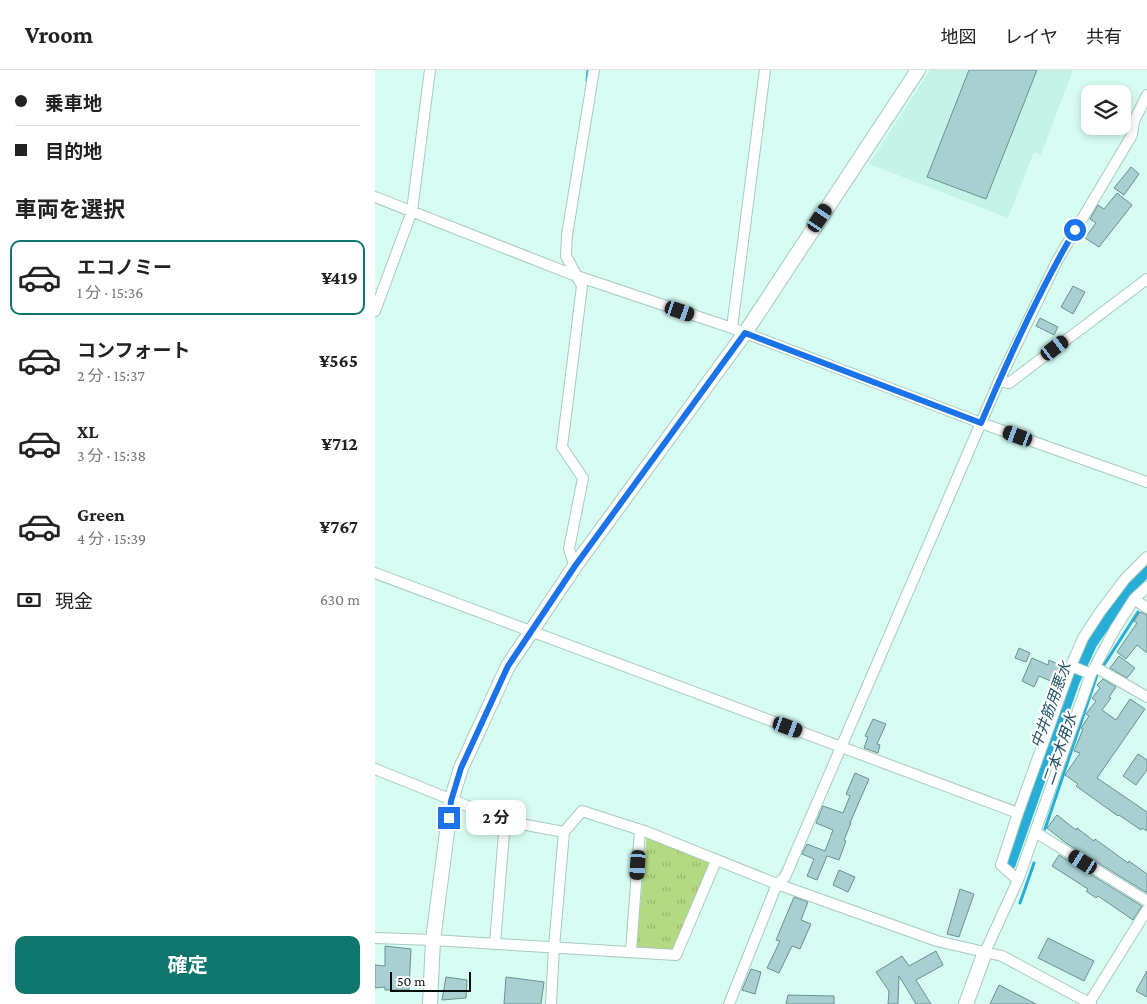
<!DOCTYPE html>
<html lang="ja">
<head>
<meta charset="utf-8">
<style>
	body { margin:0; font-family:"Crimson Pro","Noto Sans JP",serif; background:#f6f6f6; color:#222; height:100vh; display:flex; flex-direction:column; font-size:19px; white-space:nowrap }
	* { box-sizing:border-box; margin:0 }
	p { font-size:16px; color:#767676 }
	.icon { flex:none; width:28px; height:28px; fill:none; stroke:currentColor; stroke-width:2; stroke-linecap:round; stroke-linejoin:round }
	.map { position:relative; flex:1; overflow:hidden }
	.details { display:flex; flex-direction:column; background:#fff; width:375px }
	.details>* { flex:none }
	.hud { display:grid; align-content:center; height:110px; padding:0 15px; background:#fff }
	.tools { position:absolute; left:706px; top:15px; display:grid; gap:10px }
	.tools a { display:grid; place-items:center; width:50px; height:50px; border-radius:10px; background:#fff; box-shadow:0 2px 8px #0003; font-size:25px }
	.scale { position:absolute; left:15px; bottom:12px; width:81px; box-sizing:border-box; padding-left:5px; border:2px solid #030f0c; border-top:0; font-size:14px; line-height:18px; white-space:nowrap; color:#030f0c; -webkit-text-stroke:4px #fff; paint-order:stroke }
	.end { position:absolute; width:22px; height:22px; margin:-11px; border:6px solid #1a73e8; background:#fff; box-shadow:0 0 0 2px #fff }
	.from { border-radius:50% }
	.bubble { position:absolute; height:35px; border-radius:10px; background:#fff; box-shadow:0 2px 8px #0003; font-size:16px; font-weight:700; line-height:35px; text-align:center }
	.car { position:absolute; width:15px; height:30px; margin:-15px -8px; border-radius:6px; box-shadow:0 0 4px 1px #0007; background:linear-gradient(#222 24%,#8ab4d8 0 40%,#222 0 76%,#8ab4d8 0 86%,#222 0) }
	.hud b { display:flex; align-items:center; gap:18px; height:48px; font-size:19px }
	.hud b+b { border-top:1px solid #e0e0e0 }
	.hud i { width:12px; height:12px; background:#222 }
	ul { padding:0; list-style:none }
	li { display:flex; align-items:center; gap:15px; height:75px; margin:0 10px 8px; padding:0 5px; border:2px solid transparent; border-radius:10px }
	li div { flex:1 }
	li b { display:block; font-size:19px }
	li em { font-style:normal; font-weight:700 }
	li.on { border-color:#0f766e }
	li>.icon { width:45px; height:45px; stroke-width:1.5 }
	h2 { padding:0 15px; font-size:22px; line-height:60px }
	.pay { display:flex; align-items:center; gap:12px; height:55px; padding:0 15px; font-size:19px }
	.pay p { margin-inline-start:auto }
	.primary-button { display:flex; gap:10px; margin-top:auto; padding:10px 15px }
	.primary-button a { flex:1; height:58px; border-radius:10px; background:#0f766e; color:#fff; font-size:20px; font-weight:700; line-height:58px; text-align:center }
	header { display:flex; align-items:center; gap:30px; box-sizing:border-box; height:70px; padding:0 25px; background:#fff; border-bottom:1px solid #e0e0e0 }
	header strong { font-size:24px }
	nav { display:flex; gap:28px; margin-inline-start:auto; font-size:18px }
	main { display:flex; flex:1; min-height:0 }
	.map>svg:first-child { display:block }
	.built { fill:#c5f3e6 }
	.park { fill:url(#park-tufts) }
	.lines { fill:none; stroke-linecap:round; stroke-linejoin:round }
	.stream { stroke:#28aed6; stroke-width:3 }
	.canal { stroke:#28aed6; stroke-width:11 }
	.building { fill:#a8cfd1; stroke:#6b9192 }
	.street-casing { stroke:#a6cac0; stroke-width:12 }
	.secondary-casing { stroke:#a6cac0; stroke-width:16 }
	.street { stroke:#fff; stroke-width:10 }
	.secondary { stroke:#fff; stroke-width:14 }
	.route { stroke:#1a73e8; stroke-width:6 }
	.labels { text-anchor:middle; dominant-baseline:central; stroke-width:4.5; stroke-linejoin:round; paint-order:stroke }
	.water-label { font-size:15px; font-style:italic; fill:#235567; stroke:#fff }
</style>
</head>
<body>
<header>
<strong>Vroom</strong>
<nav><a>地図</a><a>レイヤ</a><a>共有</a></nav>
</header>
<main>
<section class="details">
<div class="hud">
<b><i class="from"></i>乗車地</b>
<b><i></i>目的地</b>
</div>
<h2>車両を選択</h2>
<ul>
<li class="on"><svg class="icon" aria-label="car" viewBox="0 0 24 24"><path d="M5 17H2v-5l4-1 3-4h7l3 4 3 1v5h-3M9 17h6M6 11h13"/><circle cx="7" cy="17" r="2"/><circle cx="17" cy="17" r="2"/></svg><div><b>エコノミー</b><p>1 分 · 15:36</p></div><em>¥419</em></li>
<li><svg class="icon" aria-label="car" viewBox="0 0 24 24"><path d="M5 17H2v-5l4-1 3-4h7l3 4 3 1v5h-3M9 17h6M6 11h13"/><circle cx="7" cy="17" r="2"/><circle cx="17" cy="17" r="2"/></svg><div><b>コンフォート</b><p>2 分 · 15:37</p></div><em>¥565</em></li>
<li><svg class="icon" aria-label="car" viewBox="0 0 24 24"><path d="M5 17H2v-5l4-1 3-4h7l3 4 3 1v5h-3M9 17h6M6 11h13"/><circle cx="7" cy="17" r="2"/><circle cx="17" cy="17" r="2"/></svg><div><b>XL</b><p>3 分 · 15:38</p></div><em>¥712</em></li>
<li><svg class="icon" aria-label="car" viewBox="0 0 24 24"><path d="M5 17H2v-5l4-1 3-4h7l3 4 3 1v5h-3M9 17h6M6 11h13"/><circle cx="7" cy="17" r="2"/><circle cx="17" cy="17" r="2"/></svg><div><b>Green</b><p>4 分 · 15:39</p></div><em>¥767</em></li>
</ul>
<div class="pay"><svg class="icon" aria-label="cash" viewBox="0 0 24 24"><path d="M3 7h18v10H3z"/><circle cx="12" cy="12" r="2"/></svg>現金<p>630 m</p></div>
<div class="primary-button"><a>確定</a></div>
</section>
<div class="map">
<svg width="772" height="934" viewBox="0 0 772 934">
	<defs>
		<pattern id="park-tufts" width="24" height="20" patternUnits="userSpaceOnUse" patternTransform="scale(1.25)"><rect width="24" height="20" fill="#b3d982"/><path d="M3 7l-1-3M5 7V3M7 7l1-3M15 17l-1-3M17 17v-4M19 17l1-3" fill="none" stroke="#98b96f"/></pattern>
	</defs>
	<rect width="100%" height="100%" fill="#d7fdf2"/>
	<path class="built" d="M 555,0 L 698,0 L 666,85 L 659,82 L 633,148 L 494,94 Z"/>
	<path class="park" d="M 272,762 L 341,791 L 304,879 L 261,882 Z"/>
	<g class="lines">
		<path class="stream" d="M 212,11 L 213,0
			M 727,598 L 763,542
			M 670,759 L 722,605
			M 645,833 L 659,793"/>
		<path class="canal" d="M 635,795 L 699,612 L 717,573 L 755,518 L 772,501"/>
	</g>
	<path class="building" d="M 594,0 L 662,0 L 611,129 L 552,107 Z
		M 756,97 L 764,104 L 749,125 L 739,118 Z
		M 742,123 L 757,135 L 724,177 L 710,168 L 721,153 L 715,149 L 723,135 L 729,139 Z
		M 698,216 L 710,222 L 698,244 L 686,237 Z
		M 665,248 L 683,257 L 679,265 L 661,256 Z
		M 765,542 L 772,545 L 772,583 L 762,575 L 751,589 L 742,582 L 762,553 L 759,551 Z
		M 644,578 L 655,583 L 651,592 L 640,588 Z
		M 744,586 L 760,598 L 752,608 L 735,598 Z
		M 657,588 L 673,595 L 674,590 L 687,596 L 680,613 L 664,606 L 659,617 L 647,611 Z
		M 728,609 L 741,617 L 734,627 L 736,628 L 727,640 L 741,650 L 755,629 L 770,639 L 722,708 L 772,742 L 772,761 L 767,758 L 766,760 L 744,745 L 743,746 L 701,716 L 703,714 L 690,705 L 705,683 L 699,681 L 708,659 L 706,658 L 714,646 L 711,644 L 721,631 L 717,628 L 725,618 L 722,615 Z
		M 498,649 L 511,654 L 502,674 L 505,675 L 503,683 L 489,678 L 493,667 L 490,666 Z
		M 763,684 L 772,690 L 772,700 L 761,715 L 748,706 Z
		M 480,703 L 494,709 L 475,753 L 476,753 L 469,770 L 471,771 L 464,790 L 452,786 L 442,810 L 432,806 L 439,789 L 427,784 L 432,774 L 450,781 L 458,760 L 441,753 L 448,736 L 468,743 L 475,726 L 471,724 Z
		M 682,745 L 701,760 L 702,758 L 719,771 L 720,769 L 753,793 L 754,791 L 772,804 L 772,823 L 691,773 L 672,758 Z
		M 684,785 L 767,836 L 759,848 L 758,850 L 723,826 L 721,828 L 711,821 L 713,819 L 677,796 Z
		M 464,800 L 480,807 L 473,822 L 458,815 Z
		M 585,819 L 599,824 L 584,867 L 572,864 Z
		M 419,827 L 433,832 L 426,850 L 436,854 L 425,879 L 417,876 L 404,903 L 392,898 L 405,871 L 401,870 Z
		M 673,868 L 719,891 L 709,911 L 663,888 Z
		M 10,876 L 36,879 L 34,920 L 10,920 L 10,917 L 0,918 L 0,895 L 10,896 Z
		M 561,881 L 568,895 L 541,910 L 556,934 L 541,934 L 524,906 L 523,934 L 513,934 L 514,921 L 501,902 L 527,886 L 534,896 Z
		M 376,899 L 386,902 L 380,924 L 367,920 Z
		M 772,901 L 772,927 L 761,921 Z
		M 71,907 L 92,910 L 91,928 L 67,930 Z
		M 131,907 L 169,912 L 166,934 L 129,934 Z
		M 624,915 L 661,934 L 615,934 Z
		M 413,925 L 459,926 L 459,934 L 411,934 Z"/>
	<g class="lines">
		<g class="street-casing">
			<path id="street" d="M 0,127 L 196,204 L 357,258 L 606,353 L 772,412
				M 0,241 L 37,141 L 55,0
				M 357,258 L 390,0
				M 624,311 L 634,313 L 772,209
				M 200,496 L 194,479 L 208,408 L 187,377 L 207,216 L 191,186 L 192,165 L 219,0
				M 0,503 L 643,743 L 696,596 L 708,568 L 725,542 L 750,509 L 772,487
				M 759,529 L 772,538
				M 696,596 L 716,604
				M 720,597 L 772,627
				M 0,699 L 130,751 L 189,762
				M 660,762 L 772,831
				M 643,810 L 626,795 L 643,743
				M 0,868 L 58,870 L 301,885 L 341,791
				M 120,874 L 130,751
				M 256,881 L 265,760
				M 610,882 L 643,810 L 716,604 L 740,559 L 759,529 L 772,517
				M 714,933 L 772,840
				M 176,934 L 179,877 L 189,762 L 207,741 L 272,762 L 402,814 L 562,871 L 627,886 L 716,934
				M 354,934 L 402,814 L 410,807 L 624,311 L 682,191 L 757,65 L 759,51 L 772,25"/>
		</g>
		<g class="secondary-casing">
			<path id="secondary" d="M 55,934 L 58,870 L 76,731 L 86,698 L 133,596 L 200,496 L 370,263 L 543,0
				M 591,934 L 610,882"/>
		</g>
		<use href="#street" class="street"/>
		<use href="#secondary" class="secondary"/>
	</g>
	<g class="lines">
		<path class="route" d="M 74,748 L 76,731 L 86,698 L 133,596 L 200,496 L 370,263 L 606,353 C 634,287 664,221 700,160"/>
	</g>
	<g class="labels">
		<g class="water-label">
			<text transform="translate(676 635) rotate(-70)">中井筋用悪水</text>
			<text transform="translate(685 679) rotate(-71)">二本木用水</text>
		</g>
	</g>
</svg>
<div class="tools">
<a><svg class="icon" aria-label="layers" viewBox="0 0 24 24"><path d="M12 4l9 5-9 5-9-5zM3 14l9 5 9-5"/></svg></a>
</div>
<div class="scale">50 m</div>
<i class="end from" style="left:700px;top:160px"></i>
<i class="end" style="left:74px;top:748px"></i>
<div class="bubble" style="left:91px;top:730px;width:60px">2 分</div>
<i class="car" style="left:445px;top:148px;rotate:34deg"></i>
<i class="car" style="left:305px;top:241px;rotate:109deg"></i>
<i class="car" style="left:680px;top:278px;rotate:53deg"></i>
<i class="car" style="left:643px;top:366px;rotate:290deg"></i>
<i class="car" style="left:413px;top:657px;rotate:110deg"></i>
<i class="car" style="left:708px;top:792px;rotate:302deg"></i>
<i class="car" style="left:263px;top:795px;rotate:184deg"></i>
</div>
</main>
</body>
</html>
